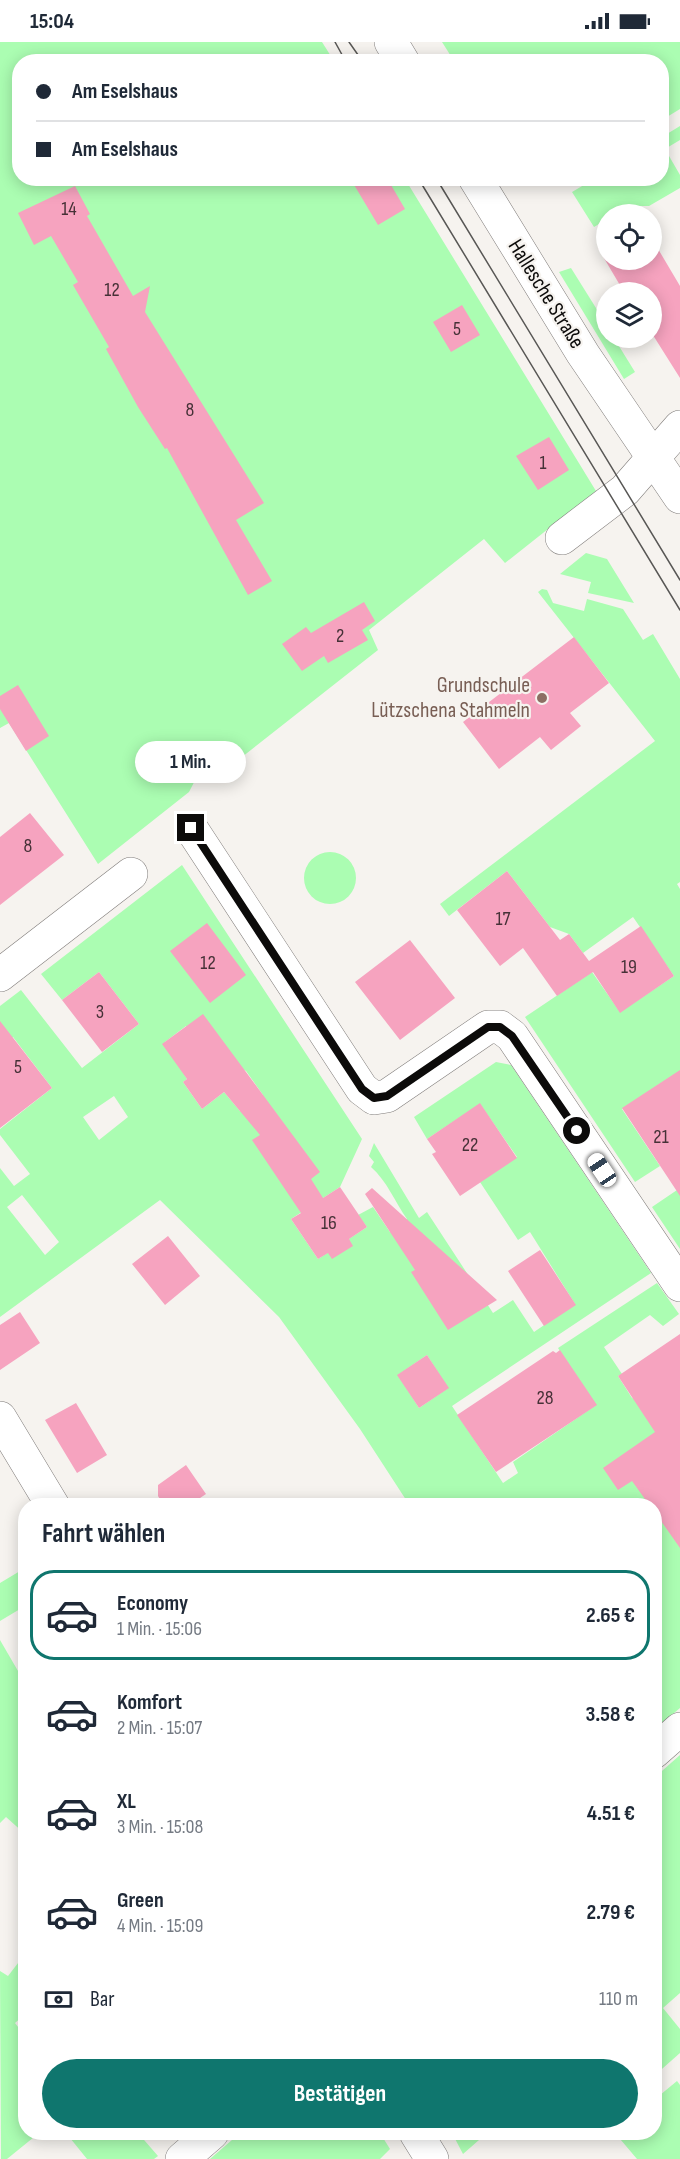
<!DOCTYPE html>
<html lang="de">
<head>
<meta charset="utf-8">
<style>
	body { margin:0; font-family:"Sofia Sans Condensed",sans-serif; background:#f2f2f3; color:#1f2937; height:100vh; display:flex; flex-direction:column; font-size:22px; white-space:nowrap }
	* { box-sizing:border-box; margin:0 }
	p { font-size:20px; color:#747a83 }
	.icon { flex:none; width:33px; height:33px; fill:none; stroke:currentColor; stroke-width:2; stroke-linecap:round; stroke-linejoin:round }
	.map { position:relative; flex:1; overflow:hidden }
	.side { position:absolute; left:18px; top:1456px; width:644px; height:642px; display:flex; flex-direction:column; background:#fff; border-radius:24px; box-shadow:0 3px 15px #0003 }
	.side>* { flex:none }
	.banner { position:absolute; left:12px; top:12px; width:657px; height:132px; border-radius:24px; box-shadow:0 3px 15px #0003; display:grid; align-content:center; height:132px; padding:0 24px; background:#fff }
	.fabs { position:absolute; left:596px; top:162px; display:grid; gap:12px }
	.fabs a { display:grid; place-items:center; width:66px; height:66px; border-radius:50%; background:#fff; box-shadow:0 3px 15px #0003; font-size:30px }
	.end { position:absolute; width:27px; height:27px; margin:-14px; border:8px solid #0c0b0a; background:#fff; box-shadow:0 0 0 3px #fff }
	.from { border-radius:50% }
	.bubble { position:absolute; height:42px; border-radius:21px; background:#fff; box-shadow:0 3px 15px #0003; font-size:20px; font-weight:700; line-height:42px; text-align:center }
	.car { position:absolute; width:18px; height:36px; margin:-18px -9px; border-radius:8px; box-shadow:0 0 4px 2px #0007; background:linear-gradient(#fff 24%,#345 0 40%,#fff 0 76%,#345 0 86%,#fff 0) }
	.banner b { display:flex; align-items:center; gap:21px; height:57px; font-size:22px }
	.banner b+b { border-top:2px solid #e0e1e3 }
	.banner i { width:15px; height:15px; background:#1f2937 }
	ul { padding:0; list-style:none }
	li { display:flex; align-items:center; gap:18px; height:90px; margin:0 12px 9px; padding:0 12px; border:3px solid transparent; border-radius:24px }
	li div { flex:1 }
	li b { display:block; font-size:22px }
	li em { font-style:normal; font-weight:700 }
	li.selected { border-color:#0f766e }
	li>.icon { width:54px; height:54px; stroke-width:1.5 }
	h2 { padding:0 24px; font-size:27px; line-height:72px }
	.pay { display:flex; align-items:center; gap:15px; height:66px; padding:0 24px; font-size:22px }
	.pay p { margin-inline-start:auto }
	.primary-button { display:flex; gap:12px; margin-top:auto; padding:12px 24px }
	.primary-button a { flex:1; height:69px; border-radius:36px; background:#0f766e; color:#fff; font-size:24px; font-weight:700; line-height:69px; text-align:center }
	.status { display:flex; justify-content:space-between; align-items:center; height:42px; padding:0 30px; background:#fff; direction:ltr }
	.status svg { height:16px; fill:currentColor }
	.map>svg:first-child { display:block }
	.green { fill:#abfdb2; fill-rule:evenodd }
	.building { fill:#f6a3bf }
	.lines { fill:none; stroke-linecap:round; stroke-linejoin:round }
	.street-casing { stroke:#807d7b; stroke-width:34 }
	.secondary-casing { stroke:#807d7b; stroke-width:34 }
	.street { stroke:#fff; stroke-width:33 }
	.secondary { stroke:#fff; stroke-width:33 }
	.tram { stroke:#585755; stroke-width:1.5 }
	.route { stroke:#0c0b0a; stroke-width:8 }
	.education-dot { fill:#8d6e63; stroke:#f6f3ef; stroke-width:2 }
	.labels { text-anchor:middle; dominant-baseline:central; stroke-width:4.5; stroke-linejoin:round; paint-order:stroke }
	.number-label { font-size:20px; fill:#463137 }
	.street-label { font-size:22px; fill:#0c0b0a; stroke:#f6f3ef }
	.education-label { font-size:22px; fill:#785e54; stroke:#f6f3ef; text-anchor:end }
</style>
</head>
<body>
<div class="status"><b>15:04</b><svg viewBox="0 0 49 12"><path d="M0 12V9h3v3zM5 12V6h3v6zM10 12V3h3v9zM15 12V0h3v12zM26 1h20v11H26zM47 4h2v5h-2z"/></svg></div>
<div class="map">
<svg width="680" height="2117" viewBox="0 0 680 2117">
	<rect width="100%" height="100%" fill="#f6f3ef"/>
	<path class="green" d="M 0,0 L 322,0 L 334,19 L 20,20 L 20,136 L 405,137 L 596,449 L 505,521 L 484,497 L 369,588 L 378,608 L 242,715 L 231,701 L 203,723 L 189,750 L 98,822 L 9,681 L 0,686 Z
		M 442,0 L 680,0 L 680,67 L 662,78 L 662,20 L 454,19 Z
		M 680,84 L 680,98 L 665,107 L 680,133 L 680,146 L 649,164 L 633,164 L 614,172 L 606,172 L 606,178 L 594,185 L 572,150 L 594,137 L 662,136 L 662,95 Z
		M 571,226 L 606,282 L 606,296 L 614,296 L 635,330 L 624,337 L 559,230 Z
		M 586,511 L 607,517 L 634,561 L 588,551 L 591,540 L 560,532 Z
		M 542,547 L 547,548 L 553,561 L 584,569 L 587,557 L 623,567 L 643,598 L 653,592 L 680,637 L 680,840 L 677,842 L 680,847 L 680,1042 L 673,1033 L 622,1067 L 660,1124 L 635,1140 L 525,975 L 592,930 L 620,970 L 674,934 L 633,875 L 583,911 L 569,892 L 550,885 L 507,829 L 449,874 L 440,862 L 655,699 L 538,550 Z
		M304 836a26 26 0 1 1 52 0a26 26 0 1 1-52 0Z
		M 182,823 L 362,1097 L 340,1145 L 291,1177 L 318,1217 L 367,1185 L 358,1173 L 373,1165 L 390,1190 L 407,1177 C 395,1160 387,1139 371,1125 L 374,1120 L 369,1114 L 374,1101 L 419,1176 L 427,1170 L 493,1271 L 513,1258 L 534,1290 L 575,1262 L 530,1190 L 518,1198 L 480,1140 L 517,1115 L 480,1062 L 427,1097 L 414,1075 L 496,1020 L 511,1023 L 651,1231 L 452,1364 L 503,1441 L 518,1431 L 513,1420 L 596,1363 L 558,1306 L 657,1241 L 679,1272 L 663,1284 L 650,1273 L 604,1305 L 622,1332 L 618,1334 L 632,1356 L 680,1370 L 680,1666 L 654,1688 L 654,1464 L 410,1464 L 360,1387 L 279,1275 L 160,1158 L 0,1275 L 0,1126 L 14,1144 L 30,1132 L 0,1093 L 0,1087 L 52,1046 L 13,995 L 0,1005 L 0,964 L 21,948 L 82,1026 L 139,982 L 99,930 L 62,958 L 41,932 ZM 186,984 L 197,999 L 246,1029 L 263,1053 L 240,1069 L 224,1050 L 202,1067 L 183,1040 L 187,1037 L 165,1000 ZM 114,1054 L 128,1075 L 99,1098 L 83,1075 ZM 22,1153 L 59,1200 L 45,1213 L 7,1165 ZM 427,1313 L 448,1346 L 419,1366 L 398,1333 Z
		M 680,1146 L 680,1207 L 652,1165 Z
		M 25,1526 L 25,1564 L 0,1579 L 0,1541 Z
		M 0,1598 L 25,1641 L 25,1698 L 20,1701 L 25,1710 L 25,1792 L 6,1775 L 0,1781 Z
		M 680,1713 L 680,1951 L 663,1966 L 680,1987 L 680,2011 L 654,2034 L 654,1736 Z
		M 25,1912 L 25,1972 L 15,1981 L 25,1994 L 26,2091 L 39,2091 L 7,2117 L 1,2117 L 0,1929 L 8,1934 Z
		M 677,2039 L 680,2043 L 680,2117 L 637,2117 L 615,2091 L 654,2091 L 654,2058 Z
		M 66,2091 L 138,2091 L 158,2114 L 154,2117 L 87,2117 Z
		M 240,2091 L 380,2091 L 390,2107 L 380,2117 L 210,2117 Z
		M 452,2091 L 487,2091 L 463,2112 Z"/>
	<path class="building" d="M 350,136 L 387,136 L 405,167 L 378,183 Z
		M 75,144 L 90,172 L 87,174 L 133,254 L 150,244 L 145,270 L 264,461 L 236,478 L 272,539 L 248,553 L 167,406 L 165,407 L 138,365 L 106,307 L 109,305 L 73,243 L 78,240 L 51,194 L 34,203 L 18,171 Z
		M 651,195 L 680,244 L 680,336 L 651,290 L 651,250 L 624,250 L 598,206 L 606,201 L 606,218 L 651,218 Z
		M 462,263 L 480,293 L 451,310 L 433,280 Z
		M 549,395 L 569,428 L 538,448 L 516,414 Z
		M 364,560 L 375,579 L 362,588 L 368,598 L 328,621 L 324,614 L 302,629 L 282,602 L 306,585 L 311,591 Z
		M 574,595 L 609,641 L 570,671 L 581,684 L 551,708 L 540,695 L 499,727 L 463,680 Z
		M 18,643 L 49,694 L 26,709 L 0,667 L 0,654 Z
		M 30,771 L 64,813 L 0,863 L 0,795 Z
		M 507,829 L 560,898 L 569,892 L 589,919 L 641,884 L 674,934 L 620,971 L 593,930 L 557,954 L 523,906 L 500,924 L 457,868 Z
		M 207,881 L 246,933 L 210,961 L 170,909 Z
		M 410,898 L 455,956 L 400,998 L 355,940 Z
		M 99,930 L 139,982 L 102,1010 L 62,958 Z
		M 203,972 L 320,1130 L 311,1137 L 323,1156 L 340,1145 L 367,1185 L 349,1197 L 353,1204 L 332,1217 L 328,1211 L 318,1217 L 291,1177 L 301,1171 L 252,1098 L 260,1093 L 224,1050 L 202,1067 L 183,1040 L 187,1037 L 162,1002 Z
		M 0,979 L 52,1046 L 0,1086 Z
		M 680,1028 L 680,1154 L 622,1066 Z
		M 480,1061 L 517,1116 L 460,1154 L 432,1112 L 436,1110 L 427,1097 Z
		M 372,1146 L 497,1258 L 448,1288 L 411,1230 L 415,1228 L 365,1152 Z
		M 168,1194 L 200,1234 L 165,1263 L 132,1222 Z
		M 540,1208 L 576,1263 L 544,1284 L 508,1229 Z
		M 20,1270 L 40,1301 L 0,1328 L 0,1283 Z
		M 680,1292 L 680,1506 L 654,1469 L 654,1464 L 650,1464 L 632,1439 L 618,1448 L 603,1426 L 655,1390 L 618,1334 Z
		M 560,1308 L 597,1363 L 496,1430 L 457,1373 L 553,1309 L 556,1311 Z
		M 427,1313 L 449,1346 L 419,1366 L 397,1333 Z
		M 76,1361 L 107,1413 L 77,1431 L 45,1378 Z
		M 186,1423 L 206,1452 L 188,1464 L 164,1464 L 158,1454 L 158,1443 Z"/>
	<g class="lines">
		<g class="street-casing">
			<path id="street" d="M 562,496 L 625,448 L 680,385
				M 191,786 L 362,1047 L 374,1056 L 387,1054 L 488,985 L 500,985 L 512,994 L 680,1243
				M 0,933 L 131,832
				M 0,1376 L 53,1464
				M 654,1710 L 680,1687
				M 416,2091 L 432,2117
				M 182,2117 L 212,2091"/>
		</g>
		<g class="secondary-casing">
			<path id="secondary" d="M 391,0 L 403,20
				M 475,136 L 583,312 L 680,455"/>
		</g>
		<use href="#street" class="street"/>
		<use href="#secondary" class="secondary"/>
		<path class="tram" d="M 335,0 L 346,20
			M 349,0 L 363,20
			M 418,136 L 680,568
			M 436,136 L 680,538"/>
	</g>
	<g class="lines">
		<path class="route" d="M 191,786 L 362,1047 L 374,1056 L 387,1054 L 488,985 L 500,985 L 512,994 L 577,1089"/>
	</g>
	<circle class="education-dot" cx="542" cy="656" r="6"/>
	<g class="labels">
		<g class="number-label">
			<text x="69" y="167">14</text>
			<text x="112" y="248">12</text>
			<text x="457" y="287">5</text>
			<text x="190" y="368">8</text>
			<text x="543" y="421">1</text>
			<text x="340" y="594">2</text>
			<text x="28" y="804">8</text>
			<text x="503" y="877">17</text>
			<text x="208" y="921">12</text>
			<text x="629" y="925">19</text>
			<text x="100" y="970">3</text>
			<text x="18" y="1025">5</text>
			<text x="661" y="1095">21</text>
			<text x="470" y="1103">22</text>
			<text x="329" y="1181">16</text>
			<text x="545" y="1356">28</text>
		</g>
		<g class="street-label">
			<text transform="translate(546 252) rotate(58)">Hallesche Straße</text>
		</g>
		<g class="education-label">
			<text x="530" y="643">Grundschule<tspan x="530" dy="25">Lützschena Stahmeln</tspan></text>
		</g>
	</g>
</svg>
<div class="fabs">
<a><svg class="icon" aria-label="locate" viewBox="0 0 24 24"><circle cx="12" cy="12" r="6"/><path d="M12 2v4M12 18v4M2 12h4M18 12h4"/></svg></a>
<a><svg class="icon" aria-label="layers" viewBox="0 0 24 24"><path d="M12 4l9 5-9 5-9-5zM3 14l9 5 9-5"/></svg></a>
</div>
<i class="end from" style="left:577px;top:1089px"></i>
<i class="end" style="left:191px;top:786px"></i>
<div class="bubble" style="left:135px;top:699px;width:111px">1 Min.</div>
<i class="car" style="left:602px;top:1128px;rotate:326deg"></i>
<div class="banner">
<b><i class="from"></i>Am Eselshaus</b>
<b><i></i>Am Eselshaus</b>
</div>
<section class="side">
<h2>Fahrt wählen</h2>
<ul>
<li class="selected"><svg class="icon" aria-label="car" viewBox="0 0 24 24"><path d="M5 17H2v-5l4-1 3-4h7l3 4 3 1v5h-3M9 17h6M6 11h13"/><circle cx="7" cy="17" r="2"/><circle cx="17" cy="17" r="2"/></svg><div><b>Economy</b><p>1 Min. · 15:06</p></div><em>2.65 €</em></li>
<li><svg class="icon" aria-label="car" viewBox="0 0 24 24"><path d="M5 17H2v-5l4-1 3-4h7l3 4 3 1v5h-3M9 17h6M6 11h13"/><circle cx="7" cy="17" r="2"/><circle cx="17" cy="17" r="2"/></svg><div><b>Komfort</b><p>2 Min. · 15:07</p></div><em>3.58 €</em></li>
<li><svg class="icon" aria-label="car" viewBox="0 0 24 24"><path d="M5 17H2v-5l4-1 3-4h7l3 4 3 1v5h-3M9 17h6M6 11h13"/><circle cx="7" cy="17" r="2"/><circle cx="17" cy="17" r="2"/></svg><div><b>XL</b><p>3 Min. · 15:08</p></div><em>4.51 €</em></li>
<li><svg class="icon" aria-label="car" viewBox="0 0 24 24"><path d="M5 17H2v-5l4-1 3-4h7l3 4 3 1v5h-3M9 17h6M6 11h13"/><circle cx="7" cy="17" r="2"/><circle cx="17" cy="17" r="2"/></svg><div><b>Green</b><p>4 Min. · 15:09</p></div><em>2.79 €</em></li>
</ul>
<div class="pay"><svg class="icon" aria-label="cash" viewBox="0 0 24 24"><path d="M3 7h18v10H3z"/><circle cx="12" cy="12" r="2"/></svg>Bar<p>110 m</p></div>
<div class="primary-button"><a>Bestätigen</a></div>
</section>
</div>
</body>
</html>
